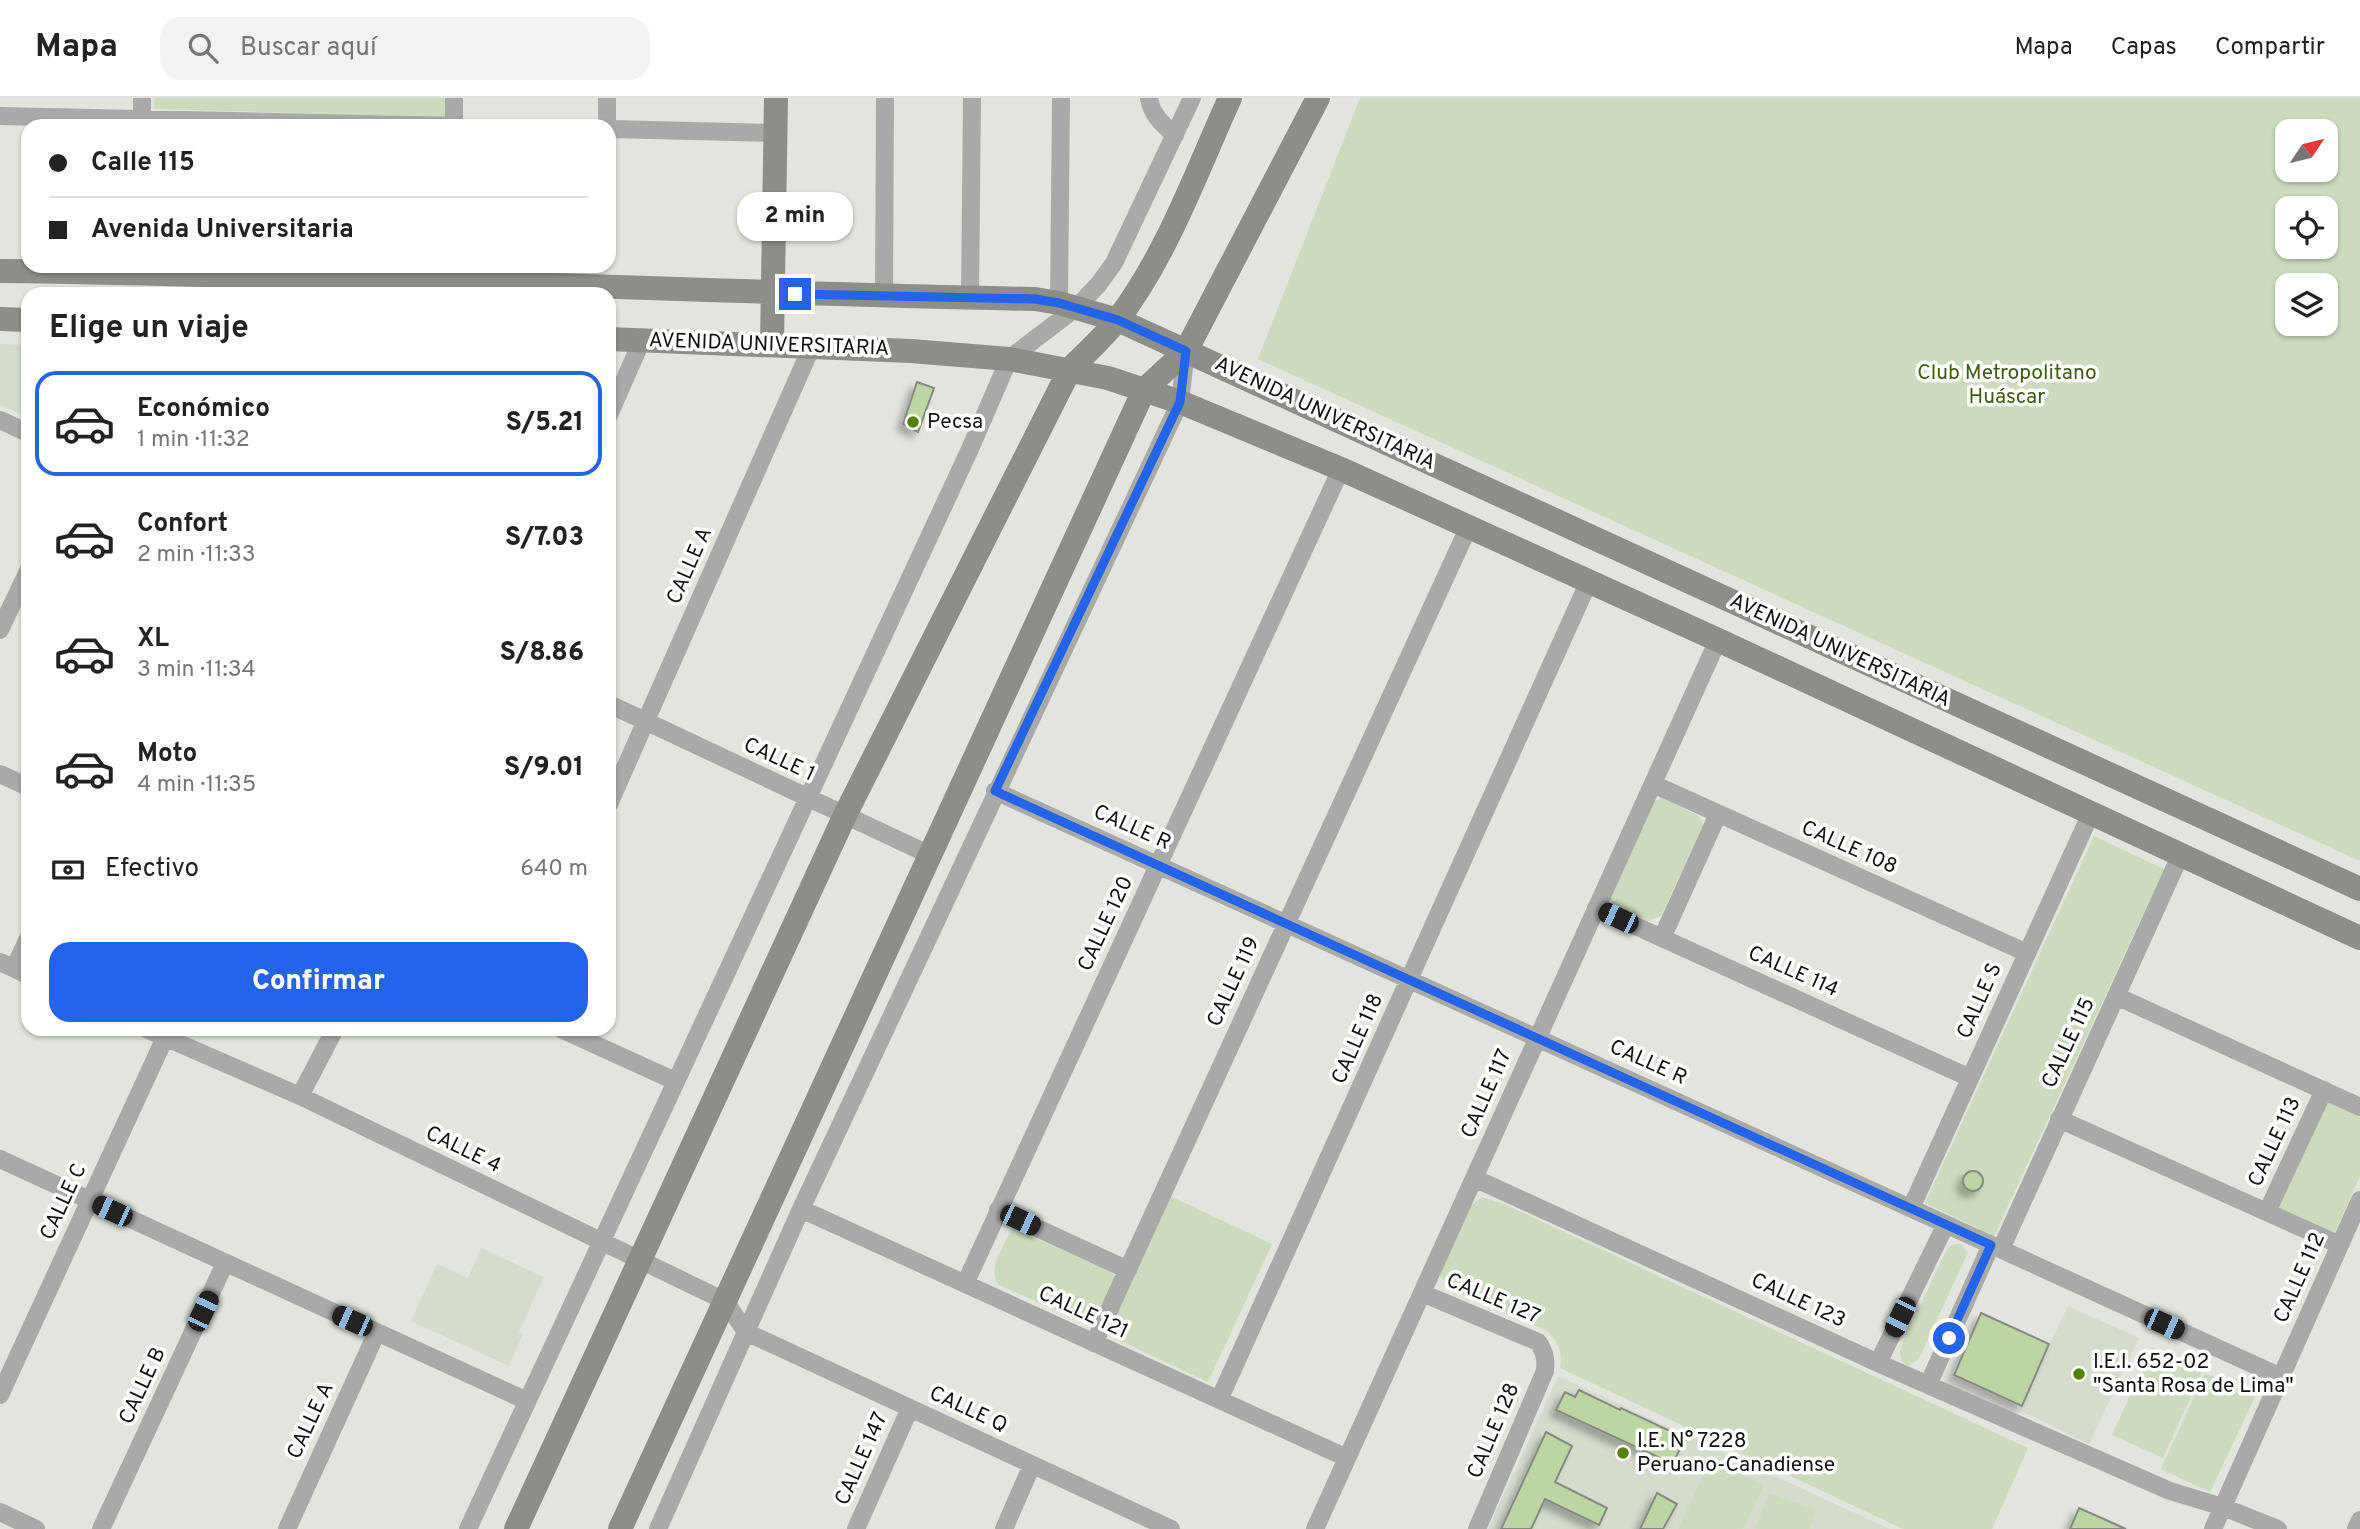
<!DOCTYPE html>
<html lang="es">
<head>
<meta charset="utf-8">
<style>
	body { margin:0; font-family:Overpass,sans-serif; background:#f2f2f2; color:#222; height:100vh; display:flex; flex-direction:column; font-size:26px; white-space:nowrap }
	* { box-sizing:border-box; margin:0 }
	p { font-size:23px; color:#767676 }
	.icon { flex:none; width:38px; height:38px; fill:none; stroke:currentColor; stroke-width:2; stroke-linecap:round; stroke-linejoin:round }
	.map { position:relative; flex:1; overflow:hidden }
	.drawer { position:absolute; left:21px; top:189px; width:595px; height:749px; display:flex; flex-direction:column; background:#fff; border-radius:21px; box-shadow:0 2px 5px #0004 }
	.drawer>* { flex:none }
	.hud { position:absolute; left:21px; top:21px; width:595px; height:154px; border-radius:21px; box-shadow:0 2px 5px #0004; display:grid; align-content:center; height:154px; padding:0 28px; background:#fff }
	.needle { width:46px; rotate:55deg }
	.fabs { position:absolute; left:2275px; top:21px; display:grid; gap:14px }
	.fabs a { display:grid; place-items:center; width:63px; height:63px; border-radius:14px; background:#fff; box-shadow:0 2px 5px #0004; font-size:35px }
	.end { position:absolute; width:32px; height:32px; margin:-16px; border:9px solid #2563eb; background:#fff; box-shadow:0 0 0 4px #fff }
	.from { border-radius:50% }
	.bubble { position:absolute; height:49px; border-radius:21px; background:#fff; box-shadow:0 2px 5px #0004; font-size:23px; font-weight:800; line-height:49px; text-align:center }
	.car { position:absolute; width:21px; height:42px; margin:-21px -10px; border-radius:9px; box-shadow:0 0 5px 2px #0007; background:linear-gradient(#222 24%,#8ab4d8 0 40%,#222 0 76%,#8ab4d8 0 86%,#222 0) }
	.hud b { display:flex; align-items:center; gap:24px; height:66px; font-size:26px }
	.hud b+b { border-top:2px solid #e0e0e0 }
	.hud i { width:18px; height:18px; background:#222 }
	ul { padding:0; list-style:none }
	li { display:flex; align-items:center; gap:21px; height:105px; margin:0 14px 10px; padding:0 14px; border:4px solid transparent; border-radius:21px }
	li div { flex:1 }
	li b { display:block; font-size:26px }
	li em { font-style:normal; font-weight:800 }
	li.selected { border-color:#2563eb }
	li>.icon { width:63px; height:63px; stroke-width:1.5 }
	h2 { padding:0 28px; font-size:32px; line-height:84px }
	.pay { display:flex; align-items:center; gap:18px; height:77px; padding:0 28px; font-size:26px }
	.pay p { margin-inline-start:auto }
	.primary-button { display:flex; gap:14px; margin-top:auto; padding:14px 28px }
	.primary-button a { flex:1; height:80px; border-radius:21px; background:#2563eb; color:#fff; font-size:28px; font-weight:800; line-height:80px; text-align:center }
	header { display:flex; align-items:center; gap:42px; box-sizing:border-box; height:98px; padding:0 35px; background:#fff; border-bottom:2px solid #e0e0e0 }
	header strong { font-size:33px }
	nav { display:flex; gap:38px; margin-inline-start:auto; font-size:24px }
	.search { width:490px; height:63px; background:#f2f2f2; display:flex; align-items:center; gap:18px; box-sizing:border-box; padding:0 24px; border-radius:21px; color:#767676; font-size:26px }
	.map>svg:first-child { display:block }
	.built { fill:#d5dcce }
	.green { fill:#ccdbbd; fill-rule:evenodd }
	.building { fill:#bcd5a2; stroke:#868a83; stroke-width:2; filter:url(#shadow) }
	.lines { fill:none; stroke-linecap:round; stroke-linejoin:round }
	.street { stroke:#a8aaa7; stroke-width:18 }
	.secondary { stroke:#8c8e89; stroke-width:24 }
	.route { stroke:#2563eb; stroke-width:9 }
	.poi-dot { fill:#558005; stroke:#fff; stroke-width:2.5 }
	.labels { text-anchor:middle; dominant-baseline:central; stroke-width:7; stroke-linejoin:round; paint-order:stroke }
	.street-label { font-size:21px; fill:#11120f; stroke:#fff }
	.park-label { font-size:21px; fill:#3f5c13; stroke:#fff }
	.poi-label { font-size:21px; fill:#11120f; stroke:#fff; text-anchor:start }
</style>
</head>
<body>
<header>
<strong>Mapa</strong>
<div class="search"><svg class="icon" aria-label="search" viewBox="0 0 24 24"><circle cx="10" cy="10" r="6"/><path d="M15 15l6 6"/></svg>Buscar aquí</div>
<nav><a>Mapa</a><a>Capas</a><a>Compartir</a></nav>
</header>
<div class="map">
<svg width="2360" height="1431" viewBox="0 0 2360 1431">
	<defs>
		<filter id="shadow"><feDropShadow dx="-6" dy="6" stdDeviation="3.5" flood-color="#0004"/></filter>
	</defs>
	<rect width="100%" height="100%" fill="#e1e5de"/>
	<path class="built" d="M 0,246 L 28,247 L 28,319 L 0,307 Z
		M 481,1150 L 544,1179 L 519,1234 L 523,1236 L 509,1268 L 411,1223 L 437,1166 L 468,1180 Z
		M 2068,1208 L 2139,1240 L 2089,1346 L 2019,1312 Z
		M 1558,1278 L 1890,1431 L 1488,1431 Z"/>
	<path class="green" d="M 154,0 L 448,0 L 447,19 L 154,11 Z
		M 1360,0 L 2360,0 L 2360,763 L 1258,261 ZM 2287,33 L 2326,33 L 2326,72 L 2287,72 ZM 2287,110 L 2326,110 L 2326,149 L 2287,149 ZM 2287,187 L 2326,187 L 2326,226 L 2287,226 Z
		M 1662,700 L 1697,717 L 1702,723 L 1702,729 L 1661,818 L 1648,823 L 1613,806 L 1609,798 L 1653,704 Z
		M 2094,738 L 2164,771 L 1994,1138 L 1925,1105 Z
		M 2328,1004 L 2360,1019 L 2360,1078 L 2333,1138 L 2278,1112 Z
		M 1170,1098 L 1272,1146 L 1208,1284 L 1106,1236 Z
		M 1482,1099 L 1504,1106 L 2028,1350 L 1992,1431 L 1903,1431 L 1560,1270 C 1563,1252 1558,1242 1544,1231 L 1453,1192 L 1440,1178 L 1441,1170 L 1469,1109 Z
		M 1015,1131 L 1111,1174 L 1116,1181 L 1095,1227 L 1089,1227 L 999,1187 C 986,1172 1003,1150 1010,1134 Z
		M 1954,1146 L 1960,1146 L 1968,1154 L 1919,1261 L 1908,1268 C 1900,1264 1900,1259 1900,1251 L 1944,1157 L 1949,1149 Z
		M 2152,1249 L 2203,1272 L 2163,1360 L 2112,1337 Z
		M 2205,1275 L 2255,1299 L 2210,1394 L 2161,1371 Z
		M 1711,1361 L 1764,1387 L 1743,1431 L 1678,1431 Z
		M 1769,1395 L 1816,1412 L 1810,1431 L 1755,1431 Z"/>
	<path class="building" d="M 917,284 L 934,290 L 918,334 L 903,326 Z
		M1963 1083a10 10 0 1 1 20 0a10 10 0 1 1-20 0Z
		M 1981,1215 L 2049,1246 L 2022,1308 L 1954,1277 Z
		M 1579,1292 L 1620,1312 L 1621,1310 L 1685,1340 L 1673,1366 L 1556,1312 L 1565,1294 L 1575,1299 Z
		M 1546,1334 L 1572,1348 L 1555,1384 L 1607,1410 L 1599,1427 L 1545,1401 L 1531,1431 L 1501,1431 Z
		M 1657,1395 L 1677,1406 L 1663,1431 L 1640,1431 Z
		M 2079,1410 L 2126,1431 L 2070,1431 Z"/>
	<g class="lines">
		<path class="street" d="M 1149,0 C 1151,16 1163,27 1175,37
			M 0,18 L 459,28
			M 142,28 L 142,0
			M 454,28 L 454,0
			M 607,28 L 607,0
			M 609,31 L 776,35
			M 884,198 L 885,0
			M 970,200 L 972,0
			M 1059,205 L 1061,0
			M 609,317 L 642,242
			M 0,322 L 28,335
			M 0,532 L 28,473
			M 609,606 L 930,757
			M 0,676 L 28,689
			M 1653,686 L 2027,855
			M 995,693 L 2281,1279
			M 609,706 L 812,248
			M 1596,810 L 1970,980
			M 1662,840 L 1718,716
			M 0,864 L 28,877
			M 14,870 L 28,841
			M 2116,898 L 2360,1009
			M 146,931 L 300,998 L 725,1203 L 746,1234 L 1171,1431
			M 561,931 L 675,983
			M 300,998 L 335,931
			M 2059,1021 L 2340,1147
			M 0,1061 L 527,1303
			M 1474,1080 L 1878,1265 L 2170,1393 L 2223,1409 L 2278,1431
			M 1911,1110 L 2091,715
			M 801,1111 L 1347,1360
			M 998,1112 L 1128,1172
			M 2267,1114 L 2324,992
			M 2001,1151 L 2180,758
			M 965,1186 L 1341,371
			M 1422,1195 L 1538,1244 C 1545,1254 1546,1261 1545,1273 L 1477,1431
			M 1094,1245 L 1469,428
			M 1878,1265 L 1946,1126
			M 1928,1287 L 1991,1147
			M 0,1297 L 169,931
			M 1219,1302 L 1589,483
			M 0,1414 L 36,1431
			M 101,1431 L 225,1165
			M 287,1431 L 377,1234
			M 468,1431 L 970,351 L 1009,261 L 1077,209 L 1098,187 L 1114,165 L 1192,0
			M 658,1431 L 801,1111 L 1180,304 L 1186,253
			M 856,1431 L 910,1310
			M 1004,1431 L 1032,1367
			M 1315,1431 L 1718,542
			M 2213,1431 L 2360,1102
			M 2356,1431 L 2360,1422"/>
		<path class="secondary" d="M 0,173 C 345,177 690,194 1035,201 L 1059,205 L 1118,222 L 2360,791
			M 0,221 L 28,222
			M 609,241 L 911,253 L 1009,261 L 1108,280 L 1180,304 L 1341,371 L 1718,542 L 2360,840
			M 772,247 L 776,0
			M 516,1431 L 845,717 L 1070,271 C 1086,255 1104,239 1118,221 C 1167,157 1197,72 1230,0
			M 620,1431 L 1144,292 L 1186,253 L 1318,0"/>
	</g>
	<g class="lines">
		<path class="route" d="M 795,196 L 1035,201 L 1059,205 L 1118,222 L 1186,253 L 1180,304 L 995,693 L 1991,1147 L 1949,1240"/>
	</g>
	<g class="poi-dot">
		<circle cx="913" cy="324" r="7"/>
		<circle cx="2079" cy="1276" r="7"/>
		<circle cx="1623" cy="1355" r="7"/>
	</g>
	<g class="labels">
		<g class="street-label">
			<text transform="translate(769 247) rotate(2)">AVENIDA UNIVERSITARIA</text>
			<text transform="translate(1325 316) rotate(25)">AVENIDA UNIVERSITARIA</text>
			<text transform="translate(690 468) rotate(-66)">CALLE A</text>
			<text transform="translate(1840 553) rotate(25)">AVENIDA UNIVERSITARIA</text>
			<text transform="translate(779 662) rotate(25)">CALLE 1</text>
			<text transform="translate(1132 730) rotate(24)">CALLE R</text>
			<text transform="translate(1849 750) rotate(24)">CALLE 108</text>
			<text transform="translate(1106 826) rotate(-65)">CALLE 120</text>
			<text transform="translate(1793 874) rotate(24)">CALLE 114</text>
			<text transform="translate(1234 884) rotate(-65)">CALLE 119</text>
			<text transform="translate(1980 903) rotate(-66)">CALLE S</text>
			<text transform="translate(1358 941) rotate(-66)">CALLE 118</text>
			<text transform="translate(2069 945) rotate(-65)">CALLE 115</text>
			<text transform="translate(1648 965) rotate(24)">CALLE R</text>
			<text transform="translate(1487 996) rotate(-66)">CALLE 117</text>
			<text transform="translate(2275 1044) rotate(-65)">CALLE 113</text>
			<text transform="translate(463 1052) rotate(26)">CALLE 4</text>
			<text transform="translate(64 1104) rotate(-65)">CALLE C</text>
			<text transform="translate(2300 1180) rotate(-66)">CALLE 112</text>
			<text transform="translate(1493 1201) rotate(23)">CALLE 127</text>
			<text transform="translate(1798 1203) rotate(25)">CALLE 123</text>
			<text transform="translate(1083 1215) rotate(25)">CALLE 121</text>
			<text transform="translate(143 1288) rotate(-65)">CALLE B</text>
			<text transform="translate(968 1312) rotate(25)">CALLE Q</text>
			<text transform="translate(311 1323) rotate(-65)">CALLE A</text>
			<text transform="translate(1494 1333) rotate(-67)">CALLE 128</text>
			<text transform="translate(862 1361) rotate(-66)">CALLE 147</text>
		</g>
		<g class="park-label">
			<text x="2007" y="275">Club Metropolitano<tspan x="2007" dy="24">Huáscar</tspan></text>
		</g>
		<g class="poi-label">
			<text x="927" y="324">Pecsa</text>
			<text x="2093" y="1264">I.E.I. 652-02<tspan x="2093" dy="24">"Santa Rosa de Lima"</tspan></text>
			<text x="1637" y="1343">I.E. N° 7228<tspan x="1637" dy="24">Peruano-Canadiense</tspan></text>
		</g>
	</g>
</svg>
<div class="fabs">
<a><svg class="needle" viewBox="-14 -14 28 28"><path d="M0-13l5 13h-10z" fill="#e53935"/><path d="M0 13l5-13h-10z" fill="#767676"/></svg></a>
<a><svg class="icon" aria-label="locate" viewBox="0 0 24 24"><circle cx="12" cy="12" r="6"/><path d="M12 2v4M12 18v4M2 12h4M18 12h4"/></svg></a>
<a><svg class="icon" aria-label="layers" viewBox="0 0 24 24"><path d="M12 4l9 5-9 5-9-5zM3 14l9 5 9-5"/></svg></a>
</div>
<i class="end from" style="left:1949px;top:1240px"></i>
<i class="end" style="left:795px;top:196px"></i>
<div class="bubble" style="left:737px;top:94px;width:116px">2 min</div>
<i class="car" style="left:1618px;top:820px;rotate:295deg"></i>
<i class="car" style="left:112px;top:1113px;rotate:295deg"></i>
<i class="car" style="left:1020px;top:1122px;rotate:115deg"></i>
<i class="car" style="left:203px;top:1213px;rotate:25deg"></i>
<i class="car" style="left:1900px;top:1219px;rotate:206deg"></i>
<i class="car" style="left:352px;top:1223px;rotate:294deg"></i>
<i class="car" style="left:2164px;top:1226px;rotate:114deg"></i>
<div class="hud">
<b><i class="from"></i>Calle 115</b>
<b><i></i>Avenida Universitaria</b>
</div>
<section class="drawer">
<h2>Elige un viaje</h2>
<ul>
<li class="selected"><svg class="icon" aria-label="car" viewBox="0 0 24 24"><path d="M5 17H2v-5l4-1 3-4h7l3 4 3 1v5h-3M9 17h6M6 11h13"/><circle cx="7" cy="17" r="2"/><circle cx="17" cy="17" r="2"/></svg><div><b>Económico</b><p>1 min · 11:32</p></div><em>S/5.21</em></li>
<li><svg class="icon" aria-label="car" viewBox="0 0 24 24"><path d="M5 17H2v-5l4-1 3-4h7l3 4 3 1v5h-3M9 17h6M6 11h13"/><circle cx="7" cy="17" r="2"/><circle cx="17" cy="17" r="2"/></svg><div><b>Confort</b><p>2 min · 11:33</p></div><em>S/7.03</em></li>
<li><svg class="icon" aria-label="car" viewBox="0 0 24 24"><path d="M5 17H2v-5l4-1 3-4h7l3 4 3 1v5h-3M9 17h6M6 11h13"/><circle cx="7" cy="17" r="2"/><circle cx="17" cy="17" r="2"/></svg><div><b>XL</b><p>3 min · 11:34</p></div><em>S/8.86</em></li>
<li><svg class="icon" aria-label="car" viewBox="0 0 24 24"><path d="M5 17H2v-5l4-1 3-4h7l3 4 3 1v5h-3M9 17h6M6 11h13"/><circle cx="7" cy="17" r="2"/><circle cx="17" cy="17" r="2"/></svg><div><b>Moto</b><p>4 min · 11:35</p></div><em>S/9.01</em></li>
</ul>
<div class="pay"><svg class="icon" aria-label="cash" viewBox="0 0 24 24"><path d="M3 7h18v10H3z"/><circle cx="12" cy="12" r="2"/></svg>Efectivo<p>640 m</p></div>
<div class="primary-button"><a>Confirmar</a></div>
</section>
</div>
</body>
</html>
